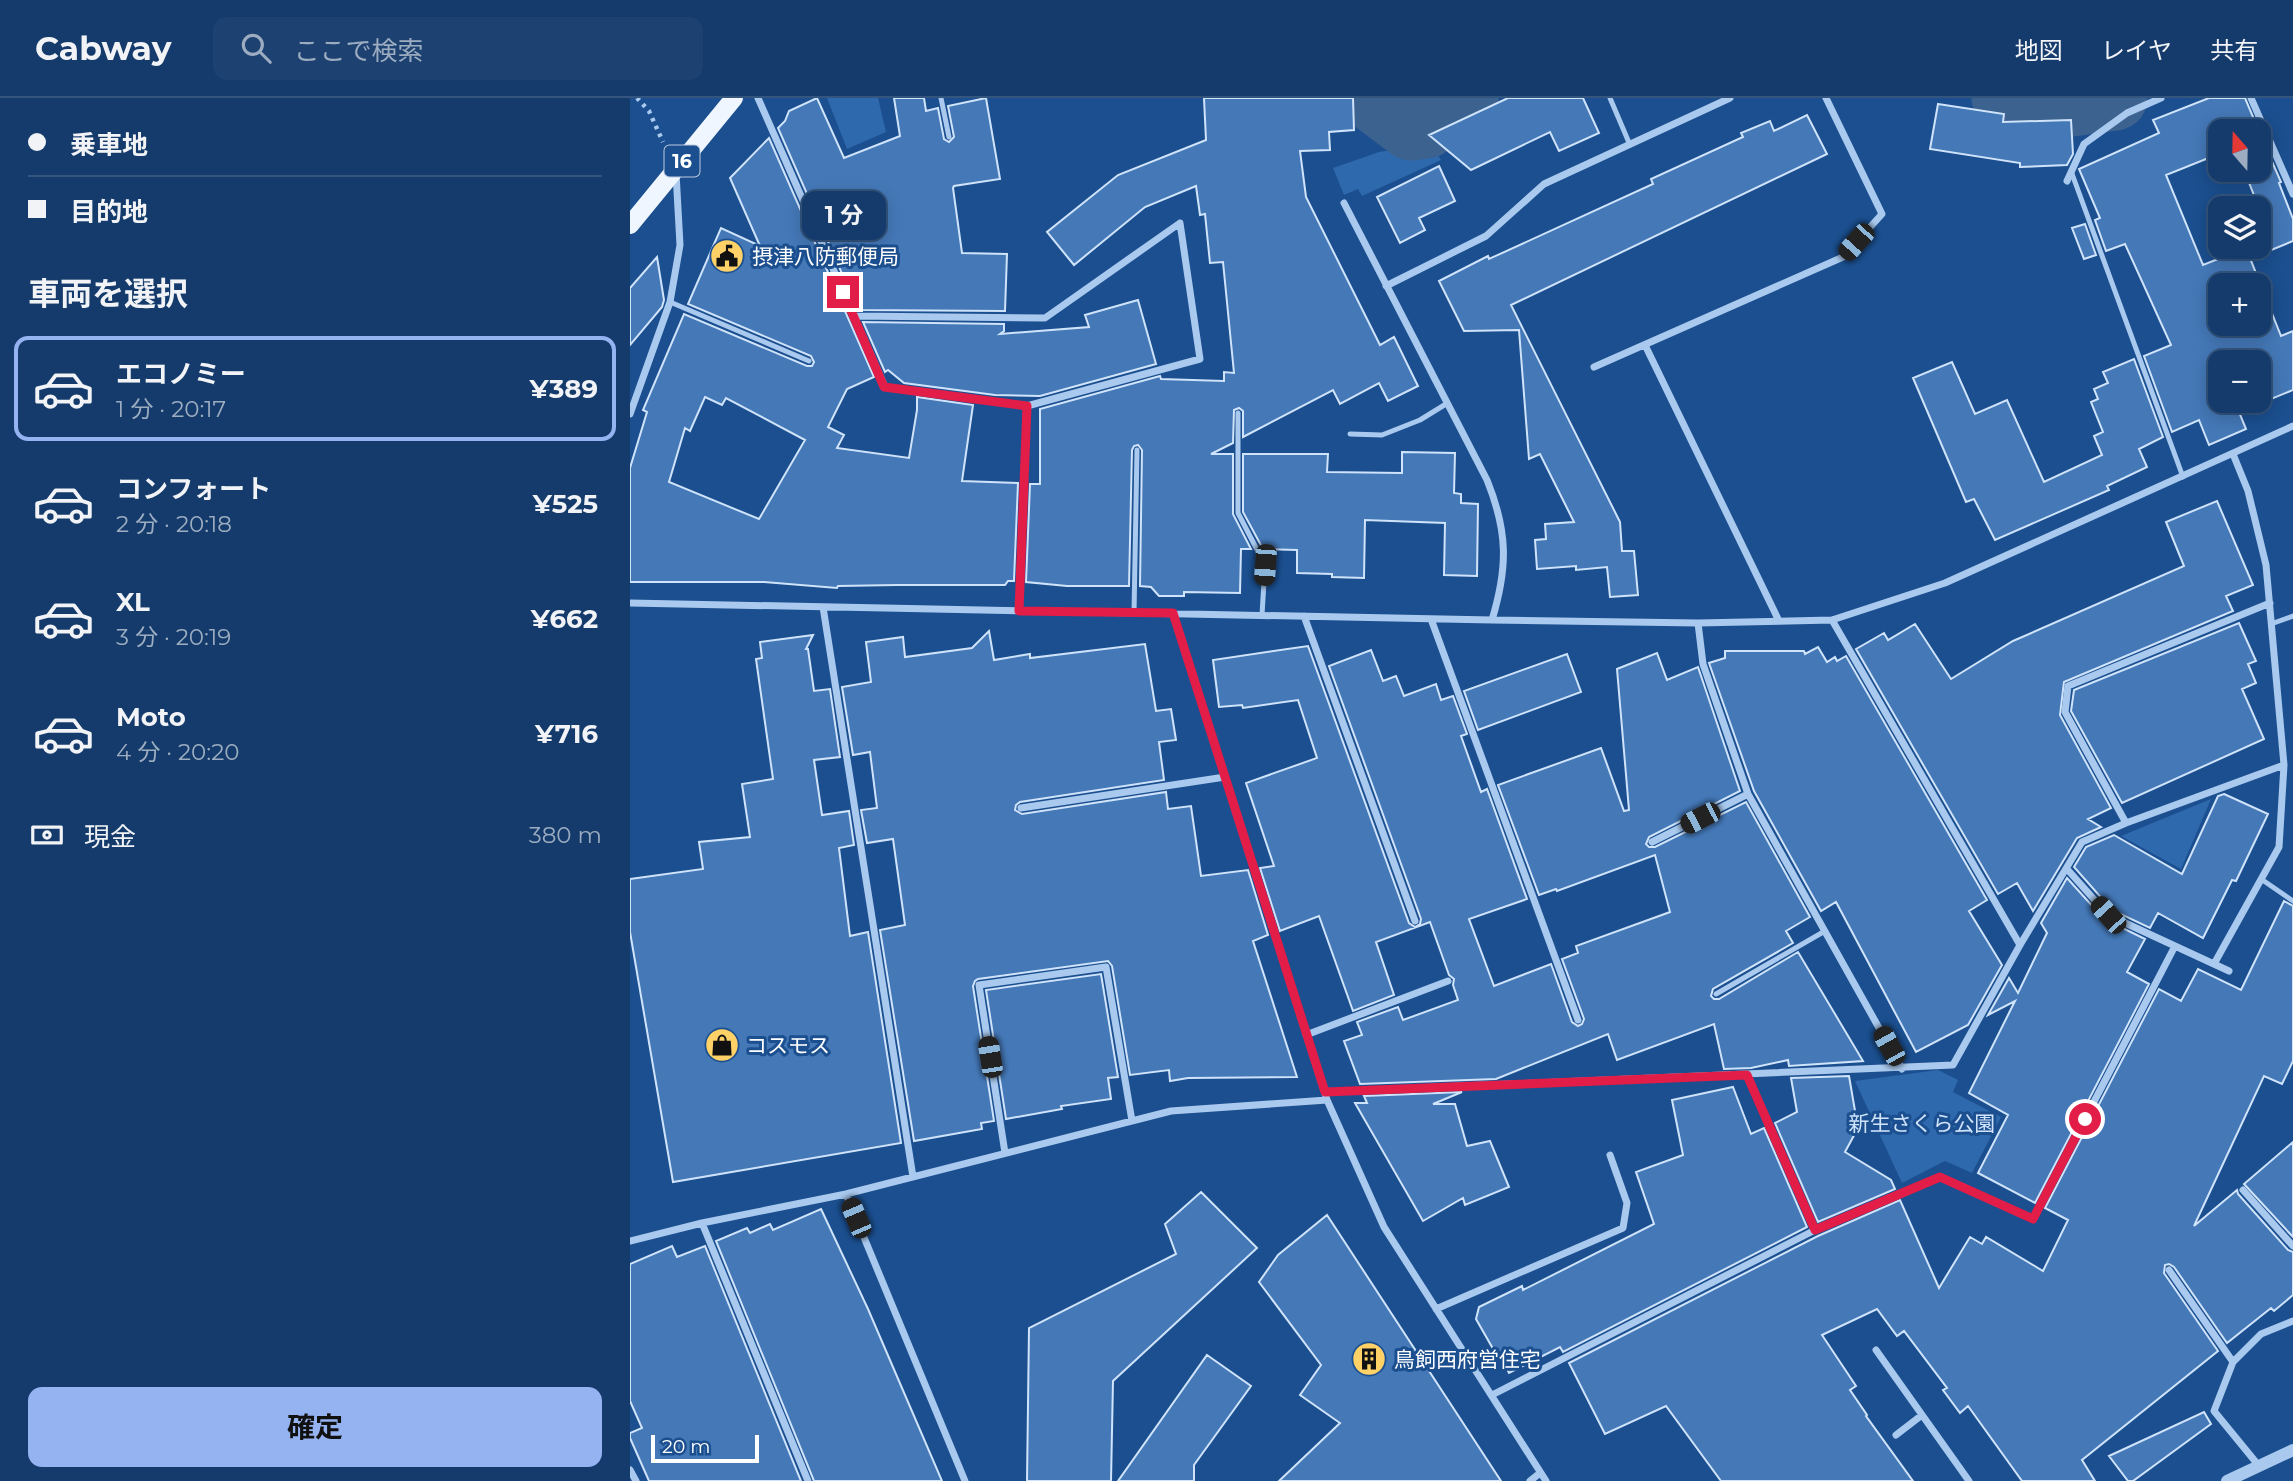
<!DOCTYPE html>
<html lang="ja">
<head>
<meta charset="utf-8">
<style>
	body { margin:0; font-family:Montserrat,"Noto Sans JP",sans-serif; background:#1d4271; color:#f1f3f6; height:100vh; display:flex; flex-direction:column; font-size:26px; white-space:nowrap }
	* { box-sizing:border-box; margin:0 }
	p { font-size:23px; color:#9dadc1 }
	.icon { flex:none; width:38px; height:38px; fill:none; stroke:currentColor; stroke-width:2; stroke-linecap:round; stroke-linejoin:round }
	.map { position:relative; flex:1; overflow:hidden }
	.panel { display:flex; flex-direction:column; background:#143b6b; width:630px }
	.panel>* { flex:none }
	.hud { display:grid; align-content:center; height:154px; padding:0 28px; background:#143b6b }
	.needle { width:46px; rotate:340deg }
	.tools { position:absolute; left:1578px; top:21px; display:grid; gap:14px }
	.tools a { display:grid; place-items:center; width:63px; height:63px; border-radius:14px; background:#143b6b; box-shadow:0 4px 18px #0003,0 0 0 2px #33557e; font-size:35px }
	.scale { position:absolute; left:21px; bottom:18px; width:108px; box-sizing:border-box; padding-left:7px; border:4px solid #fff; border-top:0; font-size:19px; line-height:24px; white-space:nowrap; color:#fff; -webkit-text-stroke:5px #1b4f8f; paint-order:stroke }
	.end { position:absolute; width:32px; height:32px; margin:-16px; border:9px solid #e11d48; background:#fff; box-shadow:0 0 0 4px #fff }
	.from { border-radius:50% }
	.bubble { position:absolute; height:49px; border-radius:14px; background:#143b6b; box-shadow:0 4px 18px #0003,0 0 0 2px #33557e; font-size:23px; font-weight:700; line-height:49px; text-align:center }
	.car { position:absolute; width:21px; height:42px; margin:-21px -10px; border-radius:9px; box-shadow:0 0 5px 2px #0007; background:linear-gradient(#222 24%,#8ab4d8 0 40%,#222 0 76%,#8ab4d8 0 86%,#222 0) }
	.hud b { display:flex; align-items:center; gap:24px; height:66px; font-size:26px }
	.hud b+b { border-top:2px solid #33557e }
	.hud i { width:18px; height:18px; background:#f1f3f6 }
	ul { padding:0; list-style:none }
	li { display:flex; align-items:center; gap:21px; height:105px; margin:0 14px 10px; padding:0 14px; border:4px solid transparent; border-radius:14px }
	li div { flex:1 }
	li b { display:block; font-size:26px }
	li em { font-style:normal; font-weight:700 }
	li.on { border-color:#95b2f1 }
	li>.icon { width:63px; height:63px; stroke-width:1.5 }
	h2 { padding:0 28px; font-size:32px; line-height:84px }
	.pay { display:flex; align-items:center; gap:18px; height:77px; padding:0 28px; font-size:26px }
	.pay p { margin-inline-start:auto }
	.action { display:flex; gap:14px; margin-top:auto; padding:14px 28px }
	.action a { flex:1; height:80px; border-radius:14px; background:#95b2f1; color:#111; font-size:28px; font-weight:700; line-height:80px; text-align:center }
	header { display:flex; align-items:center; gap:42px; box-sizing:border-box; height:98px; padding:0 35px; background:#143b6b; border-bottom:2px solid #33557e }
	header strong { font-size:33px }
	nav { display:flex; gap:38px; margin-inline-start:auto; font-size:24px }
	.search { width:490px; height:63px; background:#1d4271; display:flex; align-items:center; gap:18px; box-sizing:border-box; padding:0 24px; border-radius:14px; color:#9dadc1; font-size:26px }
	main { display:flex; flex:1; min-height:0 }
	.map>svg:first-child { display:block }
	.green { fill:#2e69ad }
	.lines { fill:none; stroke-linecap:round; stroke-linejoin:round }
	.river { stroke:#3c6290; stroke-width:65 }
	.building { fill:#4478b7; stroke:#cfe3fa; stroke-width:2; fill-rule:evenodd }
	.path { stroke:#a9c9ee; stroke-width:4.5; stroke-dasharray:3.5 5; stroke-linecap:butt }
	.service { stroke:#a9c9ee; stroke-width:5 }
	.minor { stroke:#a9c9ee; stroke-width:7 }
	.tertiary { stroke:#a9c9ee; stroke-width:12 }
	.primary { stroke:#f0f6ff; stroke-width:18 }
	.route { stroke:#e11d48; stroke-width:9 }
	.labels { text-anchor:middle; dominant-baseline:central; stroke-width:6; stroke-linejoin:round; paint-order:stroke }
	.shield { fill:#1b4f8f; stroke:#bbcadd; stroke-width:2 }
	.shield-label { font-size:19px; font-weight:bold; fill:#fff }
	.poi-label { font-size:21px; fill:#fff; stroke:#1b4f8f; text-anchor:start }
	.park-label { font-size:21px; fill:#cfe3fa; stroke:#1b4f8f }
</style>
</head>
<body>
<header>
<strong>Cabway</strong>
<div class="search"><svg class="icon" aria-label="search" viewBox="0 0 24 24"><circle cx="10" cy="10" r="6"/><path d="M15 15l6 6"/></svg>ここで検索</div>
<nav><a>地図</a><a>レイヤ</a><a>共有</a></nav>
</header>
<main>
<section class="panel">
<div class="hud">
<b><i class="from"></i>乗車地</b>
<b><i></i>目的地</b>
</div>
<h2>車両を選択</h2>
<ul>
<li class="on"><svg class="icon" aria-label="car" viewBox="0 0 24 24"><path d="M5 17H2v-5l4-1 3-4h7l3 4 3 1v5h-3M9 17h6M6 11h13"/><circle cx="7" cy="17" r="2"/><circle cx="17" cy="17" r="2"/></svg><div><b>エコノミー</b><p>1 分 · 20:17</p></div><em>¥389</em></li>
<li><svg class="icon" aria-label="car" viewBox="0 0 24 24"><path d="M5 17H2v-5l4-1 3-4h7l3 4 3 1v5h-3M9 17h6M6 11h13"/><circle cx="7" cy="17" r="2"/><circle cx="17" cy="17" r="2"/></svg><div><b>コンフォート</b><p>2 分 · 20:18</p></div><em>¥525</em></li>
<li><svg class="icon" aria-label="car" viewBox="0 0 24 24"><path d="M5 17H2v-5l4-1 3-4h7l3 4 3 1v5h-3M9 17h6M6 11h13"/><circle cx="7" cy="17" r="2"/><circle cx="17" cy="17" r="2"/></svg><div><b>XL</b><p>3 分 · 20:19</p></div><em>¥662</em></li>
<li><svg class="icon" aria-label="car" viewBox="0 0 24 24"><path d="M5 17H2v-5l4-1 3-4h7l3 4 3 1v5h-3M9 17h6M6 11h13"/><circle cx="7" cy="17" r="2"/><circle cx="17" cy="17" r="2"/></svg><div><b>Moto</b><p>4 分 · 20:20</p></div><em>¥716</em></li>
</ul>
<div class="pay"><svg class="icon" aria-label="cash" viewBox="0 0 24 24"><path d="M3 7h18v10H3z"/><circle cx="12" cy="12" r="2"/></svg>現金<p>380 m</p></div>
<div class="action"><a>確定</a></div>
</section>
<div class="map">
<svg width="1663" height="1383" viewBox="0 0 1663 1383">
	<rect width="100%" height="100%" fill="#1b4f8f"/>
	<path class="green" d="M 197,0 L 248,0 L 256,34 L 217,51 Z
		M 801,46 L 811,62 L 732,98 L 728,91 L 714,97 L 703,70 L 749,54 Z
		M 1581,701 L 1551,771 L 1491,738 Z
		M 1308,972 L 1328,982 L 1323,994 L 1371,1019 L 1342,1075 L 1315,1063 L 1272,1085 L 1225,983 Z"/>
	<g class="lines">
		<path class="river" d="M 741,0 L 781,30 L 796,28 L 836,0
			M 1374,0 L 1434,7 L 1485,0"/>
	</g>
	<path class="building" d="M 187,0 L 214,60 L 270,38 L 264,0 L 294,0 L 296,13 L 308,10 L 314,41 L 319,44 L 324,39 L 318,8 L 356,0 L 370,81 L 324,88 L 323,90 L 332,155 L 377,156 L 375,213 L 228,212 L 148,30 L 155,23 L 159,13 Z
		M 574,0 L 723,0 L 724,32 L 699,34 L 700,52 L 670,53 L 676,99 L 750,247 L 764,239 L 788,288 L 758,303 L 749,285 L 710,306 L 703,292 L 613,339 L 613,313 L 609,310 L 604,312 L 603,345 L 581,356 L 603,356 L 603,416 L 621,451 L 611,451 L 610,495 L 554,494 L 554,498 L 529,498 L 521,489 L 510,488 L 512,352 L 508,347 L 504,348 L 502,352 L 499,488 L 437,488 L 396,484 L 400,386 L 410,386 L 410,311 L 530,278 L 531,281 L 594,283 L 594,274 L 604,275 L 593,164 L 580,165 L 575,116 L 570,117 L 566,88 L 515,109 L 444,167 L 417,134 L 488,77 L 576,42 Z
		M 878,0 L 953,0 L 969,35 L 929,53 L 920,34 L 841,72 L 799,37 Z
		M 1579,0 L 1615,0 L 1629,33 L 1591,33 L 1591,55 L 1536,77 L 1573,167 L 1616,150 L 1651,238 L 1663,233 L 1663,292 L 1609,314 L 1616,331 L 1579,347 L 1569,322 L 1542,334 L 1514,258 L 1541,247 L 1495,146 L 1476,153 L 1465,122 L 1470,120 L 1449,71 L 1529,35 L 1523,22 ZM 1591,187 L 1629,187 L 1629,226 L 1591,226 ZM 1591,264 L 1629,264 L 1629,303 L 1591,303 Z
		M 1308,6 L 1374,16 L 1373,24 L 1441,22 L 1443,56 L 1437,67 L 1390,69 L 1390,65 L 1300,51 Z
		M 1177,17 L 1197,56 L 881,207 L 990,424 L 992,453 L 1004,453 L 1008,497 L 980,499 L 977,469 L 946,472 L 946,468 L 907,471 L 905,442 L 916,441 L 915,426 L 944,424 L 910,356 L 899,361 L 889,232 L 834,233 L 809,183 L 858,158 L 859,161 L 1023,86 L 1021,81 L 1113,39 L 1111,35 L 1140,23 L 1144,33 Z
		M 1629,34 L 1651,84 L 1649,85 L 1663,121 L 1663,143 L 1629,157 L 1629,110 L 1614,72 L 1629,72 Z
		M 139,40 L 244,279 L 217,291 L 198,329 L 214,337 L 207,350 L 279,360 L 287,312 L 287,299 L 343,307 L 332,383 L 388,385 L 384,483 L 378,483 L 375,487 L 267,487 L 208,488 L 207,490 L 134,484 L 0,484 L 0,370 L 17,314 L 13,312 L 54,216 L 177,268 L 182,268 L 184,264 L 181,258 L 58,206 L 91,130 L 130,148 L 100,80 ZM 75,299 L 92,307 L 96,300 L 175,342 L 129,421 L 39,384 L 55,330 L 60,333 Z
		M 809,68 L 825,103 L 789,120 L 795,132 L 770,145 L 747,99 Z
		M 1455,126 L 1466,157 L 1454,161 L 1442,130 Z
		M 27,159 L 34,202 L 32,209 L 0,247 L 0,190 Z
		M 508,202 L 526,266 L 410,298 L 365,297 L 274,285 L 258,272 L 255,274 L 233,224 L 374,226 L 374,233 L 370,236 L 459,229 L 455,217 Z
		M 1504,261 L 1533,339 L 1509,351 L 1517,369 L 1477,388 L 1479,392 L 1365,442 L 1344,401 L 1336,404 L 1283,280 L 1322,264 L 1345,316 L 1377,302 L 1414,384 L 1472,357 L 1464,338 L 1473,334 L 1461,304 L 1468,301 L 1464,291 L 1478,285 L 1473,274 Z
		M 772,354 L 825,355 L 824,395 L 831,396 L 831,405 L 848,406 L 847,478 L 814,477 L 815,425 L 735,422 L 734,480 L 702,479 L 702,476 L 667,475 L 667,452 L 633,451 L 613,414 L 613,356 L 698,356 L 697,374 L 772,375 Z
		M 1587,403 L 1623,487 L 1596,498 L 1603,513 L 1434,584 L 1430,617 L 1481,710 L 1458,721 L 1471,729 L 1447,740 L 1403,813 L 1387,785 L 1368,796 L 1226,551 L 1254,535 L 1258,542 L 1285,526 L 1321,581 L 1383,543 L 1554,468 L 1536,424 Z
		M 1609,525 L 1626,563 L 1618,566 L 1626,585 L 1612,591 L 1634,641 L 1492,705 L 1441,613 L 1444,592 Z
		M 359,533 L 364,562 L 400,556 L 400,560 L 515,546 L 526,613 L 541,611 L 546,642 L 529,644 L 534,682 L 390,704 L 386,707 L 385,712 L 392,716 L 536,694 L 538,711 L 561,708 L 571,778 L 618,772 L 638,837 L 623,843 L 667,979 L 558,980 L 540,983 L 539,972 L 500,977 L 482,868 L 478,863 L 348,881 L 345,883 L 343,888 L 364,1023 L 351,1025 L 352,1031 L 284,1043 L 250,832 L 275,827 L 263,741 L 237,745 L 231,712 L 247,710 L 240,654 L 223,657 L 212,589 L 241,584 L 236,544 L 273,539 L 275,559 L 342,550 Z
		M 183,537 L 176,551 L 178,551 L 184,593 L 200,591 L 210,659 L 184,662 L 192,717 L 219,713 L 224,747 L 209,750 L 220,838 L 238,834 L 271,1045 L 43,1084 L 0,834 L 0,781 L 73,771 L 69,744 L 120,739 L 112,686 L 143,681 L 126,561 L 132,560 L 130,544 Z
		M 678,548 L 779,825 L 785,829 L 790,826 L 791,821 L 699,568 L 741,552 L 753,583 L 766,578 L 774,598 L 806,586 L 811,602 L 823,598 L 837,636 L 831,638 L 851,694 L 857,691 L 897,801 L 839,821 L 864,888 L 921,866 L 942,924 L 948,928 L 952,926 L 954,921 L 932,861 L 948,855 L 946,848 L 1040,814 L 1025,757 L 927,793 L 926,791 L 909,797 L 868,687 L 971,650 L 994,713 L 999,712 L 987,571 L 1027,555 L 1037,582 L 1068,569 L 1110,693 L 1019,739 L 1016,746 L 1019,749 L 1025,749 L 1116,704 L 1180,819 L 1156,833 L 1163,845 L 1083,891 L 1081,898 L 1084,901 L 1089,901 L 1168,854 L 1233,963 L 1159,968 L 1158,962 L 1121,970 L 1094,971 L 1084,926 L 987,962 L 978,936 L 866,981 L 730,986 L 714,943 L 732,937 L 727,924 L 768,909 L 773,922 L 828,902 L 823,887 L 824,881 L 819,877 L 800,824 L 746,844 L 764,897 L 723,913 L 689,818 L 650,833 L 630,770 L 644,768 L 616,685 L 687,660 L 668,602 L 613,610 L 612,607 L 589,609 L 583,562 Z
		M 1188,549 L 1197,564 L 1205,559 L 1207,563 L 1216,558 L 1357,802 L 1339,813 L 1372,867 L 1338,927 L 1286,954 L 1206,804 L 1191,813 L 1124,693 L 1079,565 L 1095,560 L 1095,553 L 1174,553 L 1175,556 Z
		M 937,556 L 951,594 L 848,632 L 834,593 Z
		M 1594,696 L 1638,716 L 1606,783 L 1602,782 L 1573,840 L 1528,815 L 1520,830 L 1482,812 L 1444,769 L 1456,749 L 1484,737 L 1552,776 L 1588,698 Z
		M 1437,780 L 1474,821 L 1515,841 L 1497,874 L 1519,886 L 1405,1105 L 1348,1075 L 1378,1017 L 1339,995 L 1385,903 L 1358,917 L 1379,880 L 1388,895 L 1417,835 L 1411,825 Z
		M 1654,803 L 1663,808 L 1663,963 L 1652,986 L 1634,978 L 1564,1128 L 1607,1092 L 1608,1096 L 1658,1152 L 1663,1154 L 1663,1197 L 1644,1213 L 1641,1210 L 1597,1245 L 1544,1169 L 1539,1166 L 1535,1167 L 1534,1175 L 1588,1253 L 1452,1362 L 1465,1383 L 1392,1383 L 1338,1308 L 1330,1315 L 1313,1292 L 1317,1290 L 1274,1233 L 1267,1238 L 1247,1211 L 1192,1237 L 1226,1288 L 1220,1292 L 1237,1317 L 1236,1318 L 1283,1383 L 1091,1383 L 1036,1308 L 975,1336 L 939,1265 L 1188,1138 L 1270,1102 L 1309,1190 L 1340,1139 L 1352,1146 L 1356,1139 L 1413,1173 L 1438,1122 L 1415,1110 L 1529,891 L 1551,903 L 1568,871 L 1611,892 Z
		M 471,876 L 488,979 L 478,980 L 481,1001 L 431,1008 L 432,1011 L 376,1021 L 356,892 Z
		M 1219,978 L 1228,1030 L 1215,1054 L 1261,1082 L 1265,1091 L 1188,1124 L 1145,1025 L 1167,1014 L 1161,980 Z
		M 1103,989 L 1121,1036 L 1134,1030 L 1177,1129 L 933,1254 L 930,1249 L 879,1275 L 869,1255 L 866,1256 L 846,1221 L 849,1209 L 892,1188 L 893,1192 L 1024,1126 L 1006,1074 L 1053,1057 L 1042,1002 Z
		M 832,994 L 803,1006 L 825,1006 L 837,1048 L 860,1043 L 879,1089 L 835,1107 L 833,1100 L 793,1123 L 725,1005 L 737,1005 L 734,998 Z
		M 1663,1044 L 1663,1139 L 1614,1086 Z
		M 571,1094 L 627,1150 L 483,1283 L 481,1383 L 397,1383 L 399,1230 L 546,1156 L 535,1126 Z
		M 191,1111 L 238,1211 L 312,1383 L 184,1383 L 86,1143 L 117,1130 L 120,1135 L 140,1126 L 143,1132 Z
		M 697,1117 L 871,1383 L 649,1383 L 710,1325 L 670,1297 L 691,1267 L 629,1184 L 648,1157 Z
		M 42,1148 L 47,1159 L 75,1148 L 171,1383 L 19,1383 L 0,1340 L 0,1335 L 12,1330 L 0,1303 L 0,1166 Z
		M 577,1257 L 621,1288 L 564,1367 L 564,1383 L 488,1383 Z
		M 1574,1314 L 1581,1326 L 1503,1383 L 1498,1383 L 1479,1358 Z"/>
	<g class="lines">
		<path class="path" d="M 7,0 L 19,13 L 33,44"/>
		<path class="service" d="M 311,0 L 319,39
			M 980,0 L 1000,47
			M 1441,73 L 1553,379
			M 40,204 L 179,263
			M 608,315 L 608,415 L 635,467 L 632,517
			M 720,336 L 752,337 L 790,322 L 816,306
			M 504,515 L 507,352
			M 1641,526 L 1663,518
			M 1631,781 L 1663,803
			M 1086,896 L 1195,833"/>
		<path class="minor" d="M 128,0 L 255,289 L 397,308 L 570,261 L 550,125 L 415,220 L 224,218
			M 1621,0 L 1663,96
			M 1437,83 L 1454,46 L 1497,15 L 1531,0
			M 714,105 L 857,382 C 878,434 878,469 862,522
			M 756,188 L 856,138 L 914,86 L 1100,0
			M 1015,247 L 1149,523
			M 964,269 L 1213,159 L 1252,116 L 1196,0
			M 0,316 L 40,204 L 50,147 L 46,75
			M 0,505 L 862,522 L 1068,525 L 1202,522 L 1315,485 L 1663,328
			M 193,509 L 283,1079
			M 389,513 L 397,308
			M 543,515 L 697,1002 L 754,1129 L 916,1383
			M 674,518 L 785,823
			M 801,521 L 948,922
			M 1202,522 L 1390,847
			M 1068,525 L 1073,566 L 1118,696 L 1272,971
			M 391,710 L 595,679
			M 1496,725 L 1435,614 L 1438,588 L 1640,505
			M 1022,744 L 1118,696
			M 1437,771 L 1478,817 L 1599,873
			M 1584,866 L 1649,749 L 1654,667 L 1636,467 L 1618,393 L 1603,356
			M 676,937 L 818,883
			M 1117,977 L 1185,1132
			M 695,994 L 1323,967 L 1390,847 L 1452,744 L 1496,725 L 1654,667
			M 375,1055 L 349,887 L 476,869 L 502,1023
			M 1613,1092 L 1663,1148
			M 216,1096 L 335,1383
			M 72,1125 L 178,1383
			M 0,1143 L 72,1125 L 216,1096 L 541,1013 L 697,1002
			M 1539,1172 L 1603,1264
			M 806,1211 L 993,1130 L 997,1105 L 980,1057
			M 1246,1252 L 1339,1383
			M 862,1297 L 1185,1132 L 1310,1079 L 1403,1121 L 1545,848
			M 1266,1337 L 1292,1317
			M 1629,1368 L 1584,1313 L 1603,1264 L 1631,1236 L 1663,1223
			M 0,1372 L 6,1383
			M 900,1383 L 910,1375"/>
		<path class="tertiary" d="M 1597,1383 L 1663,1352"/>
		<path class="primary" d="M 0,127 L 104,0"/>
	</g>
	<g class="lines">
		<path class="route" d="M 213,194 L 254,289 L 397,308 L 389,513 L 543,515 L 695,994 L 1117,977 L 1185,1132 L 1310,1079 L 1403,1121 L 1455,1021"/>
	</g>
	<defs>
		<g id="civic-disc" transform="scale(1.75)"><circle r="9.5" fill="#ffd166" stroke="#1b4f8f"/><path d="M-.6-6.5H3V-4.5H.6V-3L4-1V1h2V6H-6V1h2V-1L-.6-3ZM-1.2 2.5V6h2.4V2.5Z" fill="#111"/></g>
		<g id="shop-disc" transform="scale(1.75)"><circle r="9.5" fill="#ffd166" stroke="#1b4f8f"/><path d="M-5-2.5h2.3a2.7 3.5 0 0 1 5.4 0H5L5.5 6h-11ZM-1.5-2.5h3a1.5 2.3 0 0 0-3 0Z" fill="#111"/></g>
		<g id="building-disc" transform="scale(1.75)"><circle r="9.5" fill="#ffd166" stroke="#1b4f8f"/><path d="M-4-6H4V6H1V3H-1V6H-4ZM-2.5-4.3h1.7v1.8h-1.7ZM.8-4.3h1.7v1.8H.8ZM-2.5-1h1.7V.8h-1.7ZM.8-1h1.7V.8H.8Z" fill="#111"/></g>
	</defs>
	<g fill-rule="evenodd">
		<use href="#civic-disc" x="97" y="158"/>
		<use href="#shop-disc" x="92" y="947"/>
		<use href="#building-disc" x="739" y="1261"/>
	</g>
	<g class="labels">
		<rect class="shield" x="34.5" y="47.5" width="35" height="31" rx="5"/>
		<g class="shield-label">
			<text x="52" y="63">16</text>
		</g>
		<g class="poi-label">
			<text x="122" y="158">摂津八防郵便局</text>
			<text x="116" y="947">コスモス</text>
			<text x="764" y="1261">鳥飼西府営住宅</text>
		</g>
		<g class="park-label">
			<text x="1292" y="1025">新生さくら公園</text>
		</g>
	</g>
</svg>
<div class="tools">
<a><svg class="needle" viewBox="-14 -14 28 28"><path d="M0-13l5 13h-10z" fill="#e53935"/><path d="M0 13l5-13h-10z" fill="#9dadc1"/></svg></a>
<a><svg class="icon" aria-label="layers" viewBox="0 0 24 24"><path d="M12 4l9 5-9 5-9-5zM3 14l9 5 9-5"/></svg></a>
<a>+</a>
<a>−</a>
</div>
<div class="scale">20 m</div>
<i class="end from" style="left:1455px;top:1021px"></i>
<i class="end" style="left:213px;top:194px"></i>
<div class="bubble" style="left:172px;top:93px;width:84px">1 分</div>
<i class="car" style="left:1226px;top:144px;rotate:222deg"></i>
<i class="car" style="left:635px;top:467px;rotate:184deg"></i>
<i class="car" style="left:1070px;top:720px;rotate:243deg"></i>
<i class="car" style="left:1478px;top:817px;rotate:318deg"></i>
<i class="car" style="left:1259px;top:948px;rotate:331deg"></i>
<i class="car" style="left:360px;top:959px;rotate:351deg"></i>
<i class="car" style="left:226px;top:1120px;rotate:337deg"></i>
</div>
</main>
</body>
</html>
